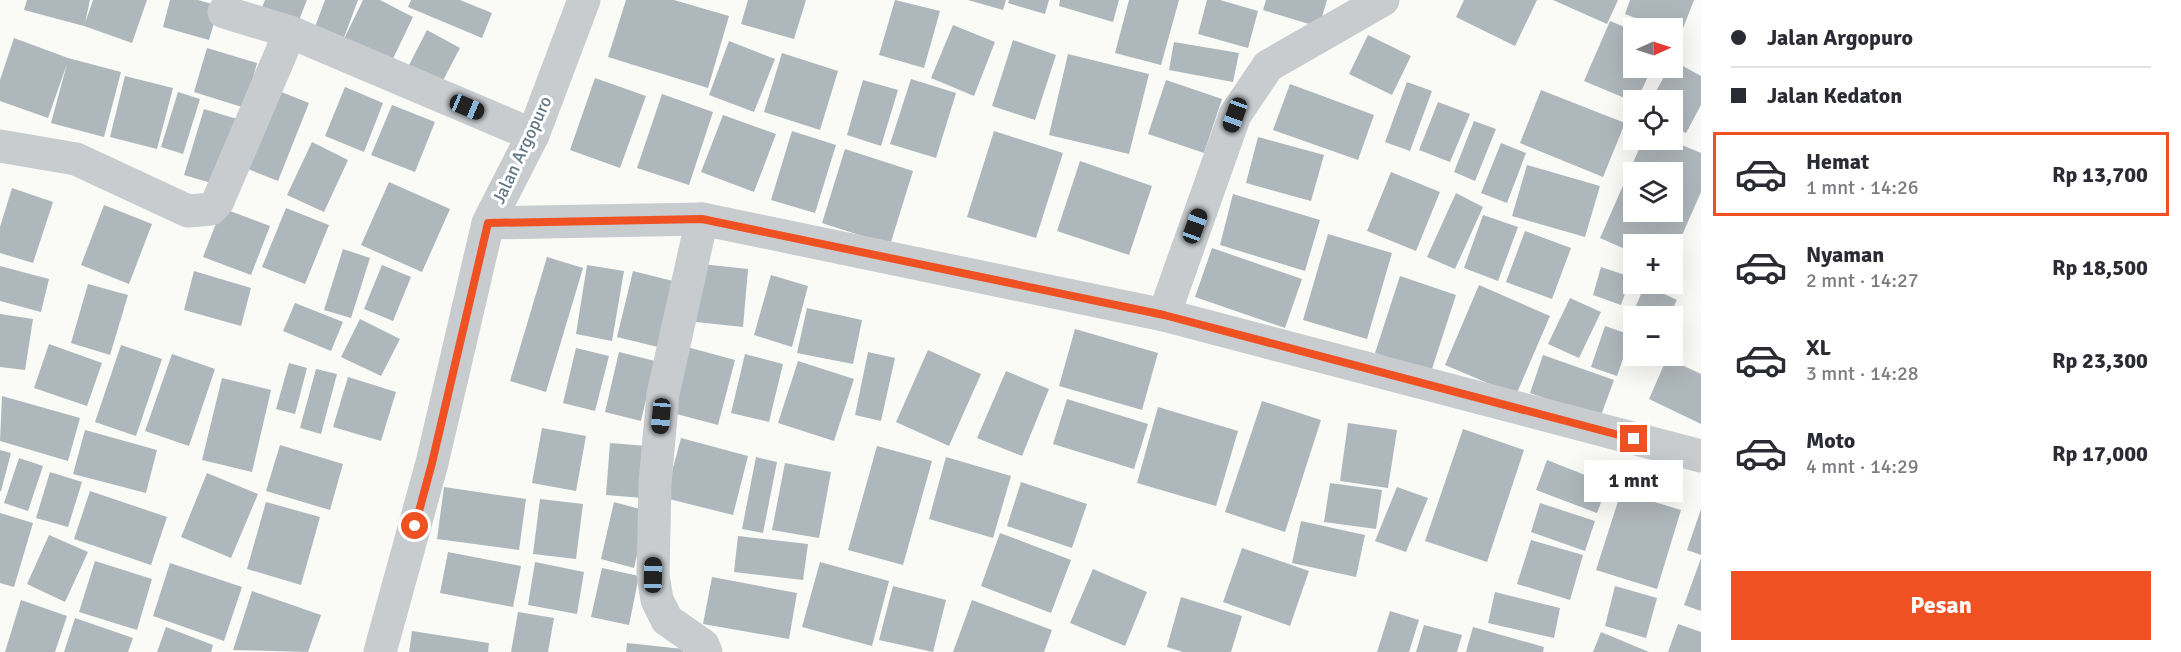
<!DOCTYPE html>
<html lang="id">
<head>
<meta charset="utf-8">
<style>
	body { margin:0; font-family:Signika,sans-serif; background:#f2f2f3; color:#2b2b33; height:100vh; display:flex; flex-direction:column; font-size:22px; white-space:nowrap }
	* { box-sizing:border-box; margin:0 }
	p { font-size:20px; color:#7c7c81 }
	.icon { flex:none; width:33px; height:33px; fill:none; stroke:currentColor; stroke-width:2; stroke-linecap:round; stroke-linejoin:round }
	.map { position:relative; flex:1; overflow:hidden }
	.panel { display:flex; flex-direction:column; background:#fff; width:480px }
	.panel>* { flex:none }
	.banner { display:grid; align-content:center; height:132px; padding:0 30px; background:#fff }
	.needle { width:39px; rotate:87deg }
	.fabs { position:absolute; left:1623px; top:18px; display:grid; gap:12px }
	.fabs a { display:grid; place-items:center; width:60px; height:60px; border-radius:0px; background:#fff; box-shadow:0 6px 24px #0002; font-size:30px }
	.end { position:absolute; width:27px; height:27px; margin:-14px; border:8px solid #ef5122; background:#fff; box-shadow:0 0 0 3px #fff }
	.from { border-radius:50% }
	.bubble { position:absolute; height:42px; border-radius:0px; background:#fff; box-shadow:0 6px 24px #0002; font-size:20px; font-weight:800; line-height:42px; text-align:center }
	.car { position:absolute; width:18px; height:36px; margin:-18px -9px; border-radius:8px; box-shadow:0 0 4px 2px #0007; background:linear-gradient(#222 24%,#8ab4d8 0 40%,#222 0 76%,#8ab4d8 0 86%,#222 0) }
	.banner b { display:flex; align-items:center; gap:21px; height:57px; font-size:22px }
	.banner b+b { border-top:2px solid #e1e1e2 }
	.banner i { width:15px; height:15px; background:#2b2b33 }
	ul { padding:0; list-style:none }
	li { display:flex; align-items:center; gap:18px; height:84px; margin:0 12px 9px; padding:0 18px; border:3px solid transparent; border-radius:0px }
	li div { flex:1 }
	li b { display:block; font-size:22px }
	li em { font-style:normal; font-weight:800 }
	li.current { border-color:#ef5122 }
	li>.icon { width:54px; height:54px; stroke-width:1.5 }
	.action { display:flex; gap:12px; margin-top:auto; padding:12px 30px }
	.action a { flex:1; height:69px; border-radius:0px; background:#ef5122; color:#fff; font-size:24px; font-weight:800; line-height:69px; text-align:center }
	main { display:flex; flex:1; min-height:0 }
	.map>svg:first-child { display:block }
	.building { fill:#aeb7bc; fill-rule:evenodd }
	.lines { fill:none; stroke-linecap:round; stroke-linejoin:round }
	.minor { stroke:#c8cccf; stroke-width:33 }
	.tertiary { stroke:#c8cccf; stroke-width:33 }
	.route { stroke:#ef5122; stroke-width:8 }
	.labels { text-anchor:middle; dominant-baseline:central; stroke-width:6; stroke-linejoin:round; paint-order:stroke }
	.street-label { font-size:18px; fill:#637684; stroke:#fff }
</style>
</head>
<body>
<main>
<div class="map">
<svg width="1701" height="652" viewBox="0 0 1701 652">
	<rect width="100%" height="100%" fill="#fafaf7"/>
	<path class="building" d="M 27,0 L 90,0 L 85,23 L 93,0 L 147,0 L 132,43 L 84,26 L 24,10 Z
		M 170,0 L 198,0 L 219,6 L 209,40 L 163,27 Z
		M 265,0 L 307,0 L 297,25 L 261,10 Z
		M 325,0 L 358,0 L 342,43 L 363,0 L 380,0 L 413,17 L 388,69 L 312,35 Z
		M 411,0 L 460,0 L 492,13 L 482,38 L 408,7 Z
		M 626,0 L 674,0 L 729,16 L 708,88 L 608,57 Z
		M 748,0 L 806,0 L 794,39 L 741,24 Z
		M 895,0 L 940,11 L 924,68 L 879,55 Z
		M 968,0 L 1006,0 L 1003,10 Z
		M 1009,0 L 1049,0 L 1045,14 L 1008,3 Z
		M 1060,0 L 1119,0 L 1113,22 L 1059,6 Z
		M 1129,0 L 1179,0 L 1161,65 L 1115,53 Z
		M 1207,0 L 1220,0 L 1258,11 L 1248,48 L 1198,34 Z
		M 1266,0 L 1327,0 L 1319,27 L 1263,10 Z
		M 1464,0 L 1537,0 L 1515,46 L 1456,17 Z
		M 1553,0 L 1618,0 L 1607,24 Z
		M 1630,0 L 1694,0 L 1680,36 L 1672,33 L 1672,28 L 1661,28 L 1625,14 Z
		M 1610,21 L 1634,31 L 1634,68 L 1652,68 L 1637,100 L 1634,102 L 1584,81 Z
		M 953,25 L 995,42 L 974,96 L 931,78 Z
		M 427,30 L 460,48 L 437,92 L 404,75 Z
		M 1368,35 L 1411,56 L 1392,95 L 1349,74 Z
		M 14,38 L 68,58 L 121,72 L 104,137 L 51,123 L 67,64 L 48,118 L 0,101 L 0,80 Z
		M 1013,40 L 1056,55 L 1035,120 L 992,106 Z
		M 729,41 L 775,59 L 754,112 L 709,95 Z
		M 1174,42 L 1239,53 L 1233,82 L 1169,70 Z
		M 207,48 L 257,63 L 245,108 L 194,92 Z
		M 782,53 L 838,71 L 820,130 L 764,112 Z
		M 1068,54 L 1149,74 L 1129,154 L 1049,135 Z
		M 1672,60 L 1701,76 L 1701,105 L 1686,133 L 1672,126 L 1672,100 L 1651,100 L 1669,68 L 1672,68 Z
		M 125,76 L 173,88 L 157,149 L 110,137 Z
		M 595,78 L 646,96 L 620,168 L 570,150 Z
		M 911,79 L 956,93 L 936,158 L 890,144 Z
		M 863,80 L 898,90 L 881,146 L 847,135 Z
		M 1166,80 L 1222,99 L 1204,153 L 1148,134 Z
		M 1407,82 L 1432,91 L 1410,151 L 1385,142 Z
		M 1290,84 L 1374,115 L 1358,160 L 1273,130 Z
		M 345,87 L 383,103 L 364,152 L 325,136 Z
		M 274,89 L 309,103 L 278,181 L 243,167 Z
		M 1541,90 L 1625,123 L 1603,177 L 1520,143 Z
		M 178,92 L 200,99 L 183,154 L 161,147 Z
		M 662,94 L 713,112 L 689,185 L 637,168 Z
		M 1438,102 L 1470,114 L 1450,162 L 1419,150 Z
		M 392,105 L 435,122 L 415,172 L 371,155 Z
		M 204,109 L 237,119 L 218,185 L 184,175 Z
		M 723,115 L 776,134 L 754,192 L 701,172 Z
		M 1474,121 L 1496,129 L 1475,181 L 1454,172 Z
		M 792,131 L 836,145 L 815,213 L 771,200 Z
		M 994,131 L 1063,153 L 1036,238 L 967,217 Z
		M 1258,137 L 1324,155 L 1311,201 L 1246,183 Z
		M 1643,140 L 1670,140 L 1701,153 L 1701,192 L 1672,258 L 1672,244 L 1634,244 L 1634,253 L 1600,238 ZM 1634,172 L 1672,172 L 1672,212 L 1634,212 Z
		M 312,142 L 348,160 L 324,212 L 287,195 Z
		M 1501,143 L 1526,153 L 1507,203 L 1481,193 Z
		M 845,149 L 913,171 L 890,245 L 822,223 Z
		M 1080,161 L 1152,186 L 1129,255 L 1057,231 Z
		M 1527,165 L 1600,186 L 1585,237 L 1512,216 Z
		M 1391,172 L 1440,192 L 1416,251 L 1367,231 Z
		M 389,182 L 450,209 L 422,272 L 361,245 Z
		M 12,188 L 53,202 L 33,263 L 0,253 L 0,227 Z
		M 1456,193 L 1483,207 L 1455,269 L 1427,257 Z
		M 1233,194 L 1320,220 L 1305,271 L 1220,245 Z
		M 104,205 L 152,224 L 129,284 L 81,265 Z
		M 222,208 L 270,226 L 251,275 L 203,257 Z
		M 286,208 L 329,225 L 305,284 L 262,267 Z
		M 1483,215 L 1518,227 L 1498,281 L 1464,268 Z
		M 1525,231 L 1571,248 L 1552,299 L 1506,282 Z
		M 1328,234 L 1392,253 L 1367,339 L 1303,320 Z
		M 1212,248 L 1302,279 L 1285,328 L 1195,297 Z
		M 343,249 L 370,258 L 351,318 L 324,310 Z
		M 547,257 L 583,268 L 546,392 L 510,381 Z
		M 701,264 L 748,269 L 743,327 L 696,322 Z
		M 382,265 L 411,277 L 393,321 L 364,309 Z
		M 587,265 L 624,271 L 612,341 L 576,334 Z
		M 0,266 L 49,279 L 41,312 L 0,301 Z
		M 1601,267 L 1631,277 L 1621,305 L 1593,295 Z
		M 194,271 L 251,288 L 241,326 L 184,310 Z
		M 633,271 L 673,281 L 658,347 L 617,337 Z
		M 771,275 L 808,286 L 792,347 L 754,335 Z
		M 1400,276 L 1456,295 L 1431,372 L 1375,353 Z
		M 88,284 L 128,295 L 110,355 L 71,343 Z
		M 1479,285 L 1550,316 L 1516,395 L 1445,365 Z
		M 1645,285 L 1677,300 L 1669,316 L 1634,316 L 1634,326 L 1628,324 Z
		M 1570,298 L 1601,312 L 1579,358 L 1548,344 Z
		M 295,303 L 343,322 L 331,351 L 283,331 Z
		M 807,308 L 862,320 L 853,364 L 797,353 Z
		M 0,314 L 33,319 L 25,370 L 0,367 Z
		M 360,319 L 400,339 L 381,376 L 341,357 Z
		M 1605,326 L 1631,335 L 1617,376 L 1591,367 Z
		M 1075,329 L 1158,353 L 1142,410 L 1059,386 Z
		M 49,344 L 102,363 L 87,406 L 34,388 Z
		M 121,345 L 162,359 L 136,436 L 95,422 Z
		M 687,347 L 735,360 L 718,425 L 669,412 Z
		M 576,348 L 609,356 L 595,411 L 563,403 Z
		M 928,350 L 981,374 L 949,446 L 896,422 Z
		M 619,352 L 655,361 L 641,421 L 605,412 Z
		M 868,352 L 895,358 L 881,421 L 855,415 Z
		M 172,354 L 215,369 L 189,446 L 145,431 Z
		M 745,354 L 783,364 L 769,422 L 731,413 Z
		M 1543,355 L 1614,380 L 1600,418 L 1530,393 Z
		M 1667,358 L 1701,374 L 1701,424 L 1649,399 Z
		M 798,361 L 854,379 L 834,441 L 778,423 Z
		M 289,363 L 307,368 L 295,414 L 276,409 Z
		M 316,369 L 337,374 L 321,434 L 300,428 Z
		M 1006,371 L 1049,389 L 1022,456 L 977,438 Z
		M 348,377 L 396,392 L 381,441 L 333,427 Z
		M 222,378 L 271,390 L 252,472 L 202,460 Z
		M 2,396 L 80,418 L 68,461 L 0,441 Z
		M 1067,399 L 1148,424 L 1134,469 L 1053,444 Z
		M 1262,401 L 1321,420 L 1285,532 L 1225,512 Z
		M 1158,407 L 1238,431 L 1216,506 L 1137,483 Z
		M 1348,423 L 1397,430 L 1388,488 L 1340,481 Z
		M 542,428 L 586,436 L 576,491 L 532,483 Z
		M 1463,429 L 1524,450 L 1487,562 L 1425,541 Z
		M 85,430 L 157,450 L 146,493 L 73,474 Z
		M 681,438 L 748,456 L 733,515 L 665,498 Z
		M 610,443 L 647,446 L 643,498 L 606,495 Z
		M 280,445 L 343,464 L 330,510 L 266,491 Z
		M 877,446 L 932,461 L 903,565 L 848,550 Z
		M 0,450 L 11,453 L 1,491 L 0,491 Z
		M 756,457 L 777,462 L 763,533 L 742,529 Z
		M 946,457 L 1011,476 L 993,538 L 929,519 Z
		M 19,458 L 43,466 L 28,511 L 4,503 Z
		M 1547,460 L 1608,484 L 1597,513 L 1536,490 Z
		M 785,463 L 831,472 L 819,538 L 772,530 Z
		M 50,472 L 82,482 L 68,527 L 36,518 Z
		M 207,473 L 258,494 L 231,558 L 181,537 Z
		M 1021,482 L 1087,504 L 1072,548 L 1007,526 Z
		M 1330,483 L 1382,490 L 1376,529 L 1324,522 Z
		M 444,487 L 526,499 L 519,550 L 437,539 Z
		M 1397,487 L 1428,498 L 1406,552 L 1375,541 Z
		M 90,491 L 167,517 L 151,565 L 74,539 Z
		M 1621,492 L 1681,510 L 1657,589 L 1596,570 Z
		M 540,499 L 583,504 L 576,559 L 533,554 Z
		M 266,502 L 320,517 L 301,585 L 247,569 Z
		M 614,502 L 647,511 L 634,568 L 601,559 Z
		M 1540,503 L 1595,521 L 1585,551 L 1531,532 Z
		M 1701,509 L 1701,555 L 1687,550 Z
		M 0,513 L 33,523 L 14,587 L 0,583 Z
		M 1301,521 L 1365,535 L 1356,577 L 1292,563 Z
		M 1000,533 L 1071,560 L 1051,613 L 981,586 Z
		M 49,535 L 88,552 L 65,602 L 27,584 Z
		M 738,536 L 808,544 L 803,580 L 734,572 Z
		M 1531,540 L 1583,555 L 1570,600 L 1517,584 Z
		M 1242,548 L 1309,571 L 1290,626 L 1223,602 Z
		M 448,552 L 521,566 L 513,607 L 440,593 Z
		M 1701,558 L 1701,611 L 1684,605 Z
		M 95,561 L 152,579 L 137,630 L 79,612 Z
		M 535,562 L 584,572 L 577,614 L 528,605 Z
		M 820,562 L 889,581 L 872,646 L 802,627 Z
		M 170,563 L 242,587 L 224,641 L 153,616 Z
		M 602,568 L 639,576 L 629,625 L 591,617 Z
		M 1093,569 L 1147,592 L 1125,646 L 1070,623 Z
		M 712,577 L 797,593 L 789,639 L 703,624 Z
		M 893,586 L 946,600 L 933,652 L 879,640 Z
		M 1615,586 L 1657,598 L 1646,638 L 1605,626 Z
		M 252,591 L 321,615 L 308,652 L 233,650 Z
		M 1495,592 L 1560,608 L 1554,638 L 1488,623 Z
		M 1181,597 L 1242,616 L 1231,652 L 1183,652 L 1167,647 Z
		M 21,600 L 67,616 L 55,652 L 5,652 Z
		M 972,600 L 1052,630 L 1044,652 L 953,652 Z
		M 1390,611 L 1419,620 L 1409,652 L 1377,652 Z
		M 518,612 L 554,618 L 548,652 L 511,652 Z
		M 75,618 L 133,638 L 128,652 L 64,652 Z
		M 1678,624 L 1701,632 L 1701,652 L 1668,652 Z
		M 1424,625 L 1462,635 L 1457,652 L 1416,652 Z
		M 166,627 L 213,645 L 211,652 L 157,652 Z
		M 1473,627 L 1544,647 L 1543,652 L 1466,652 Z
		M 412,631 L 489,643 L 488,652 L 409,652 Z
		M 1601,632 L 1649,652 L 1593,652 Z
		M 627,643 L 683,649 L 683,652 L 626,652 Z"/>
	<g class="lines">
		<path class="minor" d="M 224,12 L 290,32 L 533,135
			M 0,146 L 76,159 L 188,211 L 211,209 L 218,201 L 290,32
			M 702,219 L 663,394 L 655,483 L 653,575 L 657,600 L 667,620 L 703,645 L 706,652
			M 1164,315 L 1235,115 L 1268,66 L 1383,0"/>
		<path class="tertiary" d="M 488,223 L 702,219 L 1164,315 L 1701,456
			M 380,652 L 432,463 L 488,223 L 533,135 L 584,0"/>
	</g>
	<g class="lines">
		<path class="route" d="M 415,526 L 432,463 L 488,223 L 702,219 L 1164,315 L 1634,439"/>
	</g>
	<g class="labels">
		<g class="street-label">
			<text transform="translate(522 150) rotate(-65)">Jalan Argopuro</text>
		</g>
	</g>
</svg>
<div class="fabs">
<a><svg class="needle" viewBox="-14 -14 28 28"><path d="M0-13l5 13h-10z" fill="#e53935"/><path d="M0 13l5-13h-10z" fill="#7c7c81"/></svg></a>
<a><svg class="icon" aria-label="locate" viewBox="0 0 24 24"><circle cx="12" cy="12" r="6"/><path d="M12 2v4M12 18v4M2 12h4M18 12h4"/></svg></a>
<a><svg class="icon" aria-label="layers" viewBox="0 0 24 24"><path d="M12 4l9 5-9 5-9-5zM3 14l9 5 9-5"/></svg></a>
<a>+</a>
<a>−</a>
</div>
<i class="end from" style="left:415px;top:526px"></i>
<i class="end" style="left:1634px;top:439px"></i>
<div class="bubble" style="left:1584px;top:460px;width:99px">1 mnt</div>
<i class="car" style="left:467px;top:107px;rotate:113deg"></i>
<i class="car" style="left:1235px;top:115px;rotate:200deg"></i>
<i class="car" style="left:1195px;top:226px;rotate:20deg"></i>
<i class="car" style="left:661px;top:416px;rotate:185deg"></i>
<i class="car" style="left:653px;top:575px;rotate:1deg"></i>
</div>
<section class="panel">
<div class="banner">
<b><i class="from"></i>Jalan Argopuro</b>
<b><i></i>Jalan Kedaton</b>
</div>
<ul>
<li class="current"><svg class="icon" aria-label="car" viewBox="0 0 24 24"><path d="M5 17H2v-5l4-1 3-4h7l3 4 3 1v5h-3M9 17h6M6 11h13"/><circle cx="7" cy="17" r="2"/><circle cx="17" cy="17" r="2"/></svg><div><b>Hemat</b><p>1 mnt · 14:26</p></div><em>Rp 13,700</em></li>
<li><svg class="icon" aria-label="car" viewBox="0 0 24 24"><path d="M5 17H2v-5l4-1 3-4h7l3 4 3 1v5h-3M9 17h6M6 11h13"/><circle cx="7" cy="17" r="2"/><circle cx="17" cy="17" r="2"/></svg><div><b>Nyaman</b><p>2 mnt · 14:27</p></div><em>Rp 18,500</em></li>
<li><svg class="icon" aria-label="car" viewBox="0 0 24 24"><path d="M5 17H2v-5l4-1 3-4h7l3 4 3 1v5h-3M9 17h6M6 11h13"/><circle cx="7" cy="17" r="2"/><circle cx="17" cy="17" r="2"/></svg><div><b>XL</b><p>3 mnt · 14:28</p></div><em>Rp 23,300</em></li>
<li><svg class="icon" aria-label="car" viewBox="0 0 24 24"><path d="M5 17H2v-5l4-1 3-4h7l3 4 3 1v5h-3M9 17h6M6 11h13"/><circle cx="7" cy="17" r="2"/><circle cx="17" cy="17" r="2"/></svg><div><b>Moto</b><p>4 mnt · 14:29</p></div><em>Rp 17,000</em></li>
</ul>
<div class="action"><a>Pesan</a></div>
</section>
</main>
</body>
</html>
